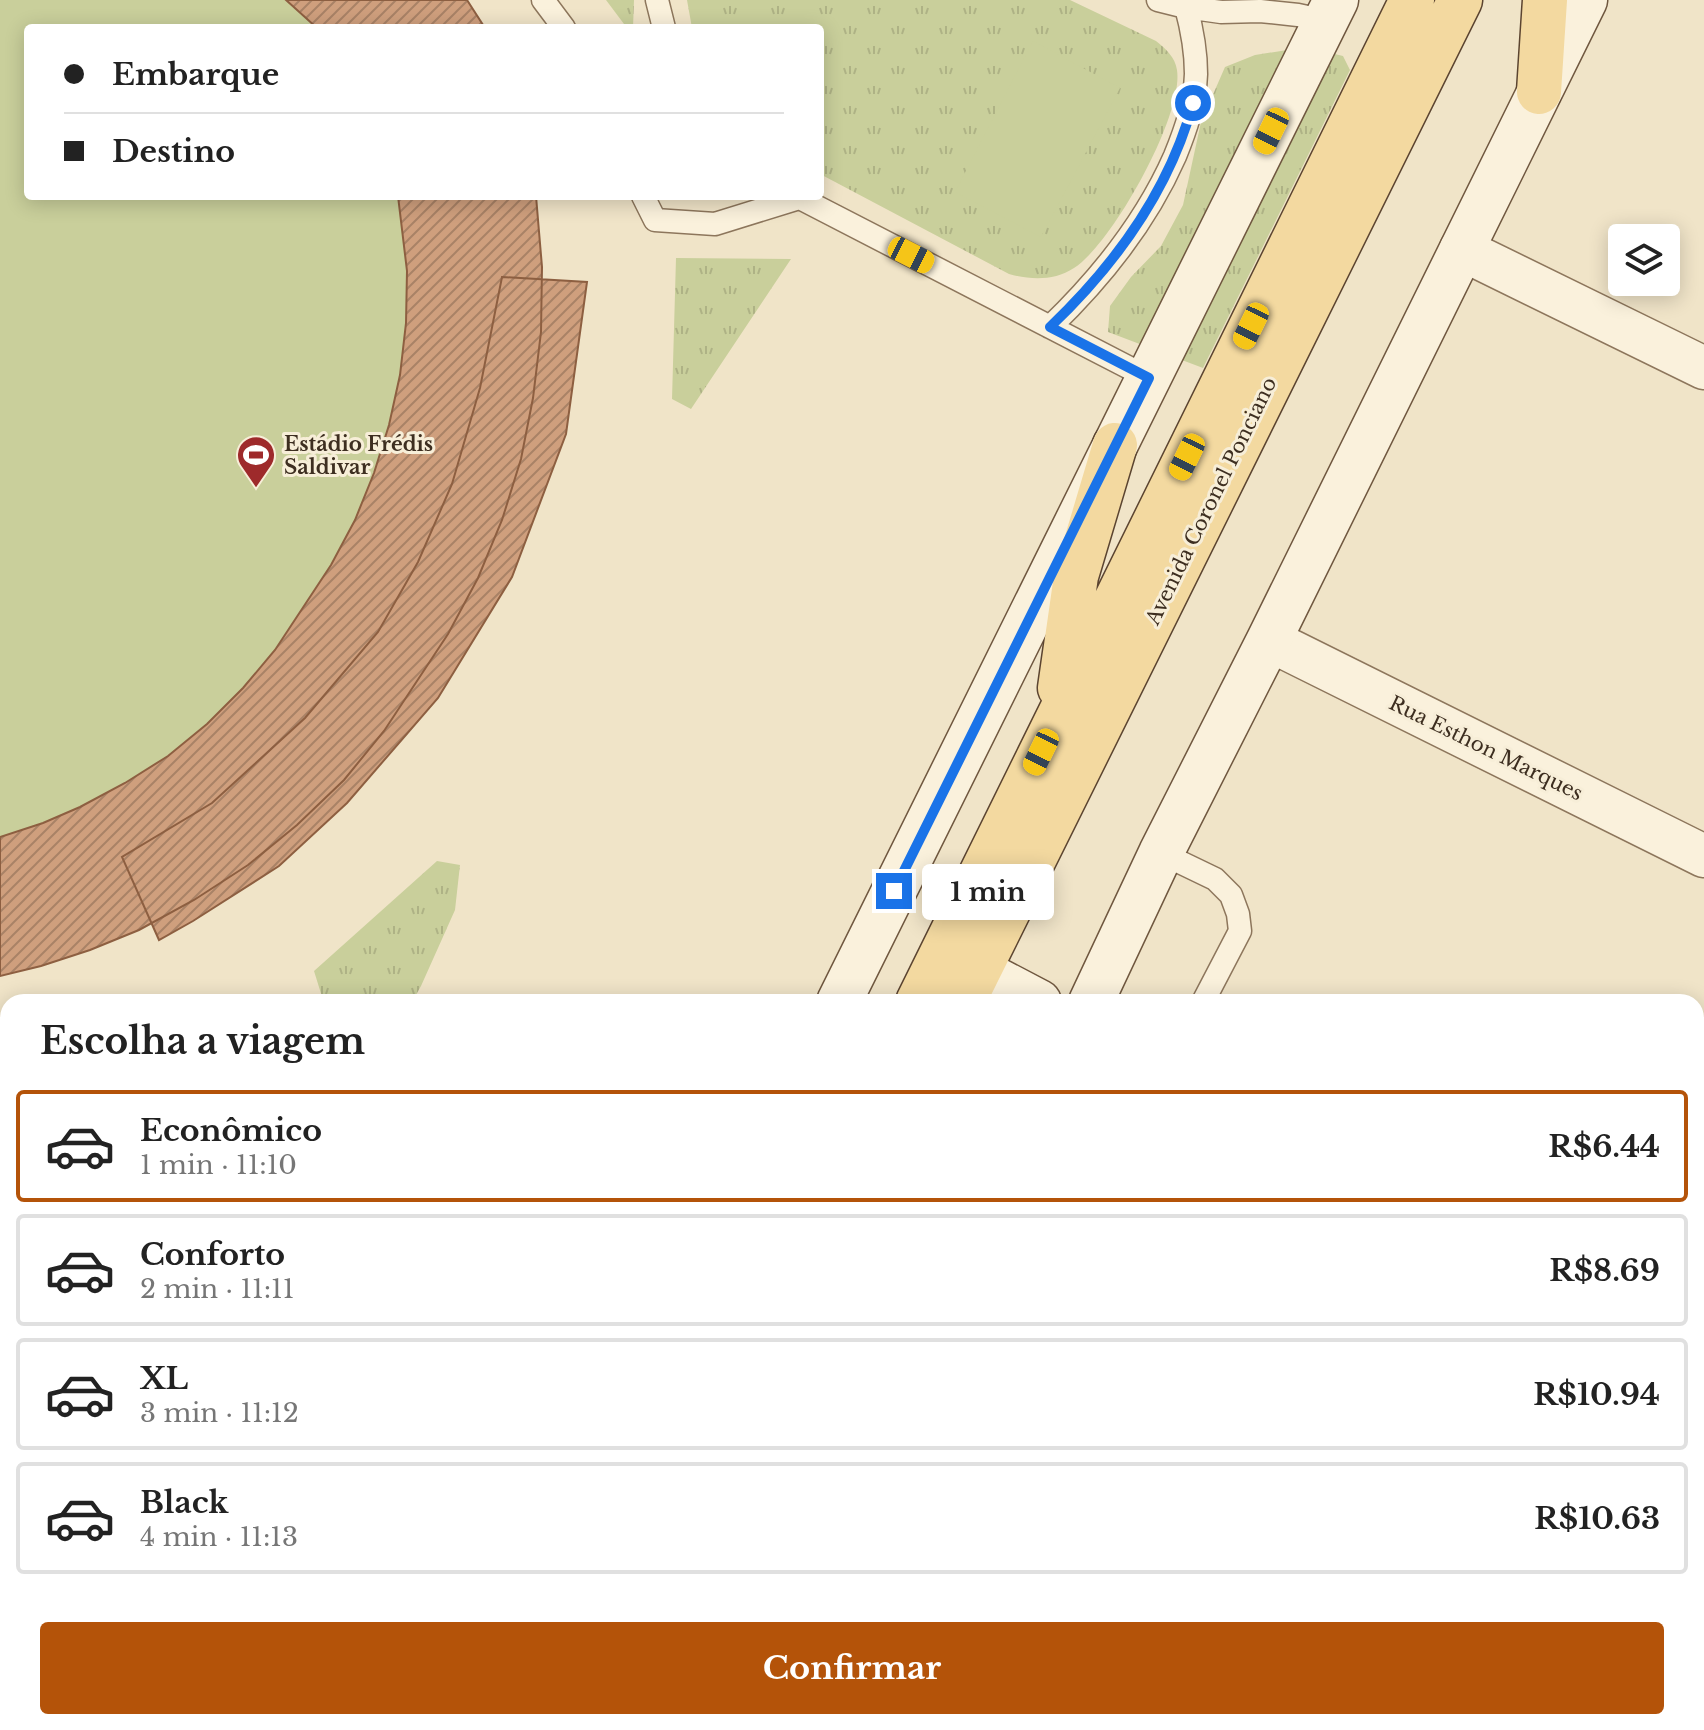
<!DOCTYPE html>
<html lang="pt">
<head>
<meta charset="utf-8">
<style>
	body { margin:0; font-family:"Libre Baskerville",serif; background:#f6f6f6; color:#222; height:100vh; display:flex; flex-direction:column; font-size:30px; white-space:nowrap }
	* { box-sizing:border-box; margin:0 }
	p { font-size:26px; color:#767676 }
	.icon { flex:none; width:44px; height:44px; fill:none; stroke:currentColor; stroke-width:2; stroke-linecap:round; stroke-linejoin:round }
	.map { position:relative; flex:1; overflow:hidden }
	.details { position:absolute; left:0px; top:994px; width:1704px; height:736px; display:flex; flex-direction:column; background:#fff; border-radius:24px 24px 0 0; box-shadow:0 4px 20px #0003 }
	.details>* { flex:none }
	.top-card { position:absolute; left:24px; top:24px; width:800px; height:176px; border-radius:8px; box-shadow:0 4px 20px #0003; display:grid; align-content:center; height:176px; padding:0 40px; background:#fff }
	.tools { position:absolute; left:1608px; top:224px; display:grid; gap:16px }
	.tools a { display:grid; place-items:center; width:72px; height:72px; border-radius:8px; background:#fff; box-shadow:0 4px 20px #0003; font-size:40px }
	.end { position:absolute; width:36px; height:36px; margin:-18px; border:10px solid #1a73e8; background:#fff; box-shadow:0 0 0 4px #fff }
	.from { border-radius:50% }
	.bubble { position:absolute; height:56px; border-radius:8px; background:#fff; box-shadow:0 4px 20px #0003; font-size:26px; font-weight:800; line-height:56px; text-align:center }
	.car { position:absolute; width:24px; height:48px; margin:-24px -12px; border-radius:10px; box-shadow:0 0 6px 2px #0007; background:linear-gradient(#f5c518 24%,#345 0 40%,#f5c518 0 76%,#345 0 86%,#f5c518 0) }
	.top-card b { display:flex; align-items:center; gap:28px; height:76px; font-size:30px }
	.top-card b+b { border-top:2px solid #e0e0e0 }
	.top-card i { width:20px; height:20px; background:#222 }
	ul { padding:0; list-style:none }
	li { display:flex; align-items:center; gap:24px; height:112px; margin:0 16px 12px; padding:0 24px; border:4px solid #e0e0e0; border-radius:8px }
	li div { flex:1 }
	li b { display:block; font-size:30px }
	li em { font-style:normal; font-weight:800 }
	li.active { border-color:#b45309 }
	li>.icon { width:72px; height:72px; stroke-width:1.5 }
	h2 { padding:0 40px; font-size:36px; line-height:96px }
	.action { display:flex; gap:16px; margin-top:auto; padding:16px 40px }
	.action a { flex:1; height:92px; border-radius:8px; background:#b45309; color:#fff; font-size:32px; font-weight:800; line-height:92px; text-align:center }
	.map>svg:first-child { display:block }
	.grass { fill:url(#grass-tufts) }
	.pitch { fill:#c9cf9b }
	.building { fill:url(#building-hatch); stroke:#8d5f41; stroke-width:2 }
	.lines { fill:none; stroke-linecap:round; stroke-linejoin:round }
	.lane-casing { stroke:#8d765c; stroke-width:25 }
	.street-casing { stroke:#8d765c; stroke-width:45 }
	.secondary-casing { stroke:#6f573f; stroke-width:47 }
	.primary-casing { stroke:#5b4430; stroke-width:47 }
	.lane { stroke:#faf1dc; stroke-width:22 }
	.street { stroke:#faf1dc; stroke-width:42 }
	.secondary { stroke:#faf1dc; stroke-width:44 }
	.primary { stroke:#f3d9a0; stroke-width:44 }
	.route { stroke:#1a73e8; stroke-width:10 }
	.labels { text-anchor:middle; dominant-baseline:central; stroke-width:6; stroke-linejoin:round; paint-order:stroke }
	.poi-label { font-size:20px; font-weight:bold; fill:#3d2e20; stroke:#f7eed8; text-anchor:start }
	.street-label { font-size:20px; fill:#3d2e20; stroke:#f7eed8 }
</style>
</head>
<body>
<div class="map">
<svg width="1704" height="1730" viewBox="0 0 1704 1730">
	<defs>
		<pattern id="grass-tufts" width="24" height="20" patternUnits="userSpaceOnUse" patternTransform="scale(2)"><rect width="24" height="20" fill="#c9cf9b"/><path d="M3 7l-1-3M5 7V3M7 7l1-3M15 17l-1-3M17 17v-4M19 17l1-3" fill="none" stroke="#aeb285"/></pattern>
		<pattern id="building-hatch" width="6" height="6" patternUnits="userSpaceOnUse" patternTransform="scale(2)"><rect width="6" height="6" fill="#cf9f7d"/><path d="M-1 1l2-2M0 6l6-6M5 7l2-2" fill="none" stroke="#a98266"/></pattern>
	</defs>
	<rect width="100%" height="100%" fill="#f0e4c8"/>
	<path class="grass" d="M 606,0 L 634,0 L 633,28 L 627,28 Z
		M 687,0 L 1070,0 L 1156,41 C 1166,49 1175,57 1177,70 C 1184,115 1112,244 1074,268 C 1054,281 1031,280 1009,274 L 820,174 L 820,28 L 692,28 Z
		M 1306,47 L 1343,56 L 1350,70 L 1203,368 L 1108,332 L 1110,306 L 1131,277 L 1161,246 L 1183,205 L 1201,122 L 1225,67 L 1255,55 Z
		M 676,258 L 791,259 L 691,409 L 672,399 Z
		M 437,861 L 460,865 L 455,910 L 421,986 L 412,1002 L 329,1002 L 323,1000 L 314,971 Z
		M 0,1297 L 8,1300 L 8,1400 L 0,1396 Z"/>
	<path class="pitch" d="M 0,0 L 467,0 L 485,28 L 28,28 L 28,196 L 536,196 L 542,267 L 90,950 L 41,966 L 0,976 Z
		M 1033,41 L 1120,88 L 1041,237 L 955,192 Z"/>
	<path class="building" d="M 286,0 L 467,0 L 485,28 L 317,28 Z
		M 398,196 L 536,196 L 542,267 L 541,332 L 533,398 L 521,459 L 502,520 L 478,578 L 448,634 L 384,731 L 344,780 L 297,825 L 248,865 L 194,900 L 139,930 L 90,950 L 41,966 L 0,976 L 0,837 L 43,823 L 80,807 L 125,783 L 168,756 L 207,724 L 243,688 L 275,650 L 331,565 L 355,520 L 374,473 L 389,425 L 400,375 L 406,323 L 407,271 Z
		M 502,277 L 587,282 L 566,434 L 512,577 L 438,698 L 347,803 L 279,866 L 193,921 L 159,940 L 122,857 L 212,803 L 305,718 L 378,632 L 418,562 L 452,484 L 480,388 Z
		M 93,1722 L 285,1722 L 281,1730 L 110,1730 Z"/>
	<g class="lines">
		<g class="lane-casing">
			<path id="lane" d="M 543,0 L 564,28
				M 657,0 L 664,28
				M 1158,0 L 1186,7 L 1221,12 L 1260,11 L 1298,15 L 1326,21
				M 643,196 L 655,220 L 715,224 L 799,198
				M 796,196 L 1149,378
				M 1050,327 C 1102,277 1146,222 1175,156 C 1186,129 1195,103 1196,74 C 1196,51 1192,29 1186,7
				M 1161,853 L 1215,879 L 1231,895 L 1238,914 L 1240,931 L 1203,1002
				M 0,1175 L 8,1166
				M 0,1222 L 8,1230"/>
		</g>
		<g class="street-casing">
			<path id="street" d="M 1461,249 L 1704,368
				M 1269,640 L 1704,856
				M 1418,1722 L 1434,1730"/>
		</g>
		<g class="secondary-casing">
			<path id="secondary" d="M 978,970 L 1039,1002
				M 839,1002 L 1336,0
				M 1091,1002 L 1161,853 L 1269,640 L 1585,0
				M 1696,1340 L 1704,1344
				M 475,1730 L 479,1722
				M 733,1730 L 737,1722"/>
		</g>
		<g class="primary-casing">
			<path id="primary" d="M 1539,92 L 1545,0
				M 1060,688 L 1076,576 L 1115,445
				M 918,1002 L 1412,0
				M 963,1002 L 1460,0
				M 550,1730 L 554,1722
				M 619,1730 L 623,1722"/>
		</g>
		<use href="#lane" class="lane"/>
		<use href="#street" class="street"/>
		<use href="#secondary" class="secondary"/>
		<use href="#primary" class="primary"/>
	</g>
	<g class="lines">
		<path class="route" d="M 894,891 L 1149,378 L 1050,327 C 1115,265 1169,192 1193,103"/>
	</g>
	<defs>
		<g id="stadium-pin" transform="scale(2)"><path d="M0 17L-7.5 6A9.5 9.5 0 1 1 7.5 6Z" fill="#9e2a2b" stroke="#f7eed8"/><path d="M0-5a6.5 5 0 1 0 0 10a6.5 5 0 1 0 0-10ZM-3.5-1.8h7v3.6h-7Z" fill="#fff"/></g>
	</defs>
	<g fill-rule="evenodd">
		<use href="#stadium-pin" x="256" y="455"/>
	</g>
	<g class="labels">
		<g class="poi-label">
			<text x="284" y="444">Estádio Frédis<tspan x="284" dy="23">Saldivar</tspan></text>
		</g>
		<g class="street-label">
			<text transform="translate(1211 501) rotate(-64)">Avenida Coronel Ponciano</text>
			<text transform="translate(1486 748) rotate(26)">Rua Esthon Marques</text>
		</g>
	</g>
</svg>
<div class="tools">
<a><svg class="icon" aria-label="layers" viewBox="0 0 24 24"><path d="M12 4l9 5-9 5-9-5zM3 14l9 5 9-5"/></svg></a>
</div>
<i class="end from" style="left:1193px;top:103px"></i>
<i class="end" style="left:894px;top:891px"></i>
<div class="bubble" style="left:922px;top:864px;width:132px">1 min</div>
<i class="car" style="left:1271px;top:131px;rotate:206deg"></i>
<i class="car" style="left:911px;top:255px;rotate:117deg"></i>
<i class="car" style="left:1251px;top:326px;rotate:206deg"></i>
<i class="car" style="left:1187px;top:457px;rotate:206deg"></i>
<i class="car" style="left:1041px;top:752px;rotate:206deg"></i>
<div class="top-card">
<b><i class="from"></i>Embarque</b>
<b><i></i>Destino</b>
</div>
<section class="details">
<h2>Escolha a viagem</h2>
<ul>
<li class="active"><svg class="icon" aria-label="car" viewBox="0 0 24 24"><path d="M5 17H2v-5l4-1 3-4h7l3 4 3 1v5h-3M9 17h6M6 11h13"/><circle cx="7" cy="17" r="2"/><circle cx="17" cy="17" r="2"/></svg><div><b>Econômico</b><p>1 min · 11:10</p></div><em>R$6.44</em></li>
<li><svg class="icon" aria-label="car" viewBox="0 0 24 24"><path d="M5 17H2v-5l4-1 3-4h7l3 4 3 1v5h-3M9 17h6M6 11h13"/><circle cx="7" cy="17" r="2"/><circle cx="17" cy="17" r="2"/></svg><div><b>Conforto</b><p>2 min · 11:11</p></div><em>R$8.69</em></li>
<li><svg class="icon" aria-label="car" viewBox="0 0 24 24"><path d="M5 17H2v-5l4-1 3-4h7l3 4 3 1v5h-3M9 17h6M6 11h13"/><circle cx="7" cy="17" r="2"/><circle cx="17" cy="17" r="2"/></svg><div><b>XL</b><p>3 min · 11:12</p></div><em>R$10.94</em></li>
<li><svg class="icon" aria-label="car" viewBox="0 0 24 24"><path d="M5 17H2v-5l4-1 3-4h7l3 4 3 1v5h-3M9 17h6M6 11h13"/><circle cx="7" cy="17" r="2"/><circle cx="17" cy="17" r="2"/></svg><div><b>Black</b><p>4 min · 11:13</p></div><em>R$10.63</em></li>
</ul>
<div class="action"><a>Confirmar</a></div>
</section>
</div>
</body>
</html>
